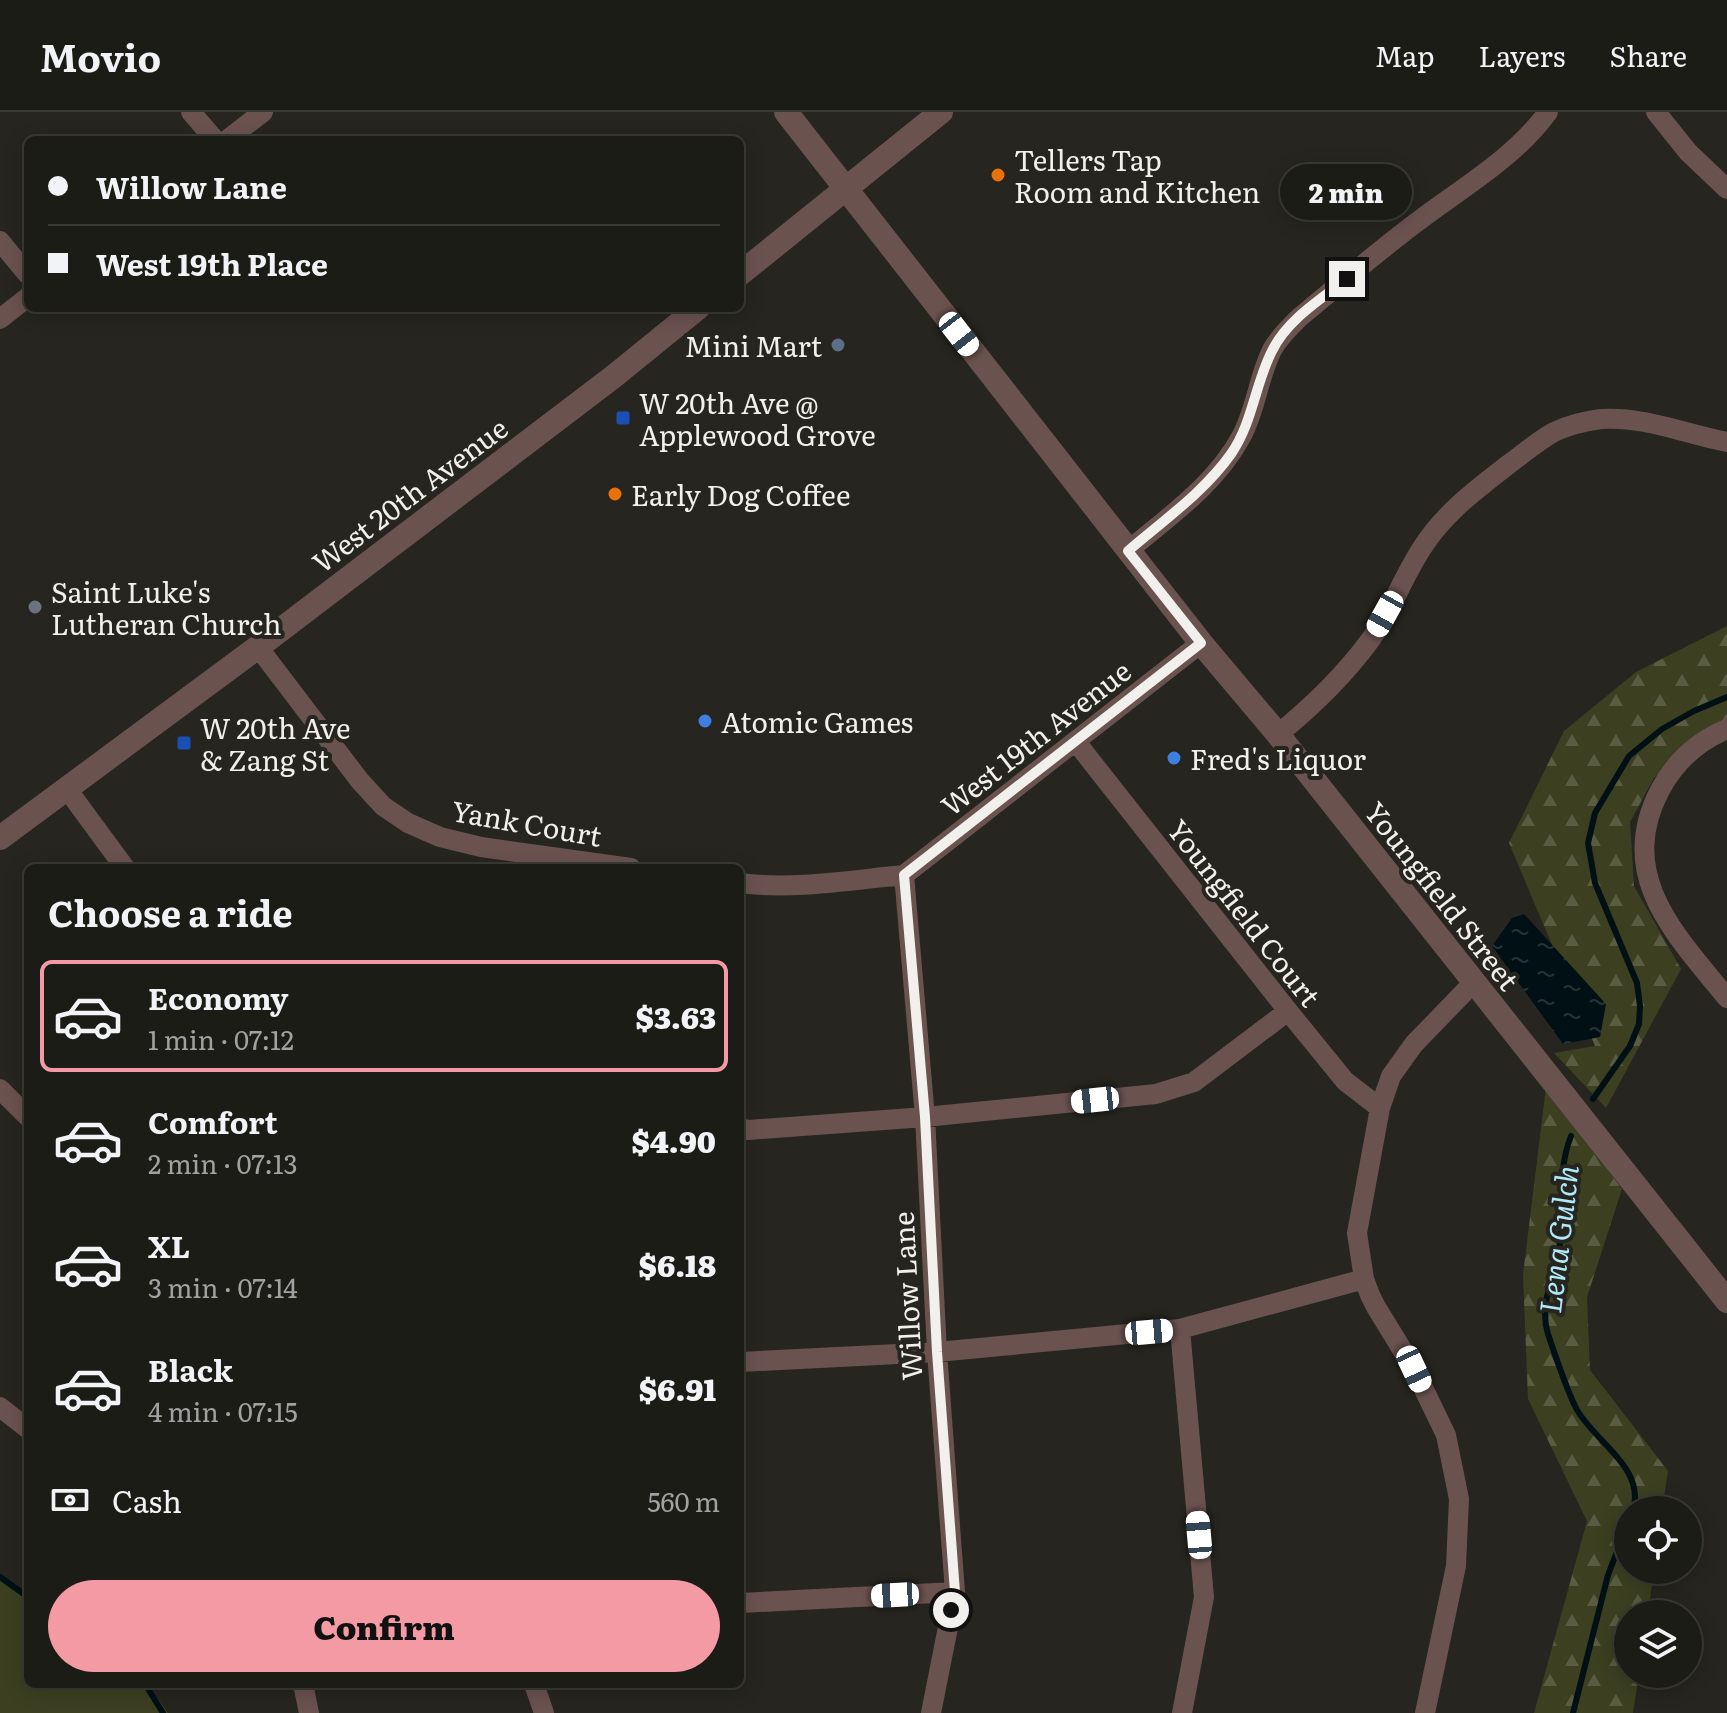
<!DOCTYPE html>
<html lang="en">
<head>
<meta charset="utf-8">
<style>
	body { margin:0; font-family:Literata,serif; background:#292924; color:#f1f3f6; height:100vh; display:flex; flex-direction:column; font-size:30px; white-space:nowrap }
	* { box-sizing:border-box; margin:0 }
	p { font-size:26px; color:#a0a1a1 }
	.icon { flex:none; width:44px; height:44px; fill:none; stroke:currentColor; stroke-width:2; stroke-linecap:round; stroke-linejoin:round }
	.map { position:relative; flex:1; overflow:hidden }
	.side { position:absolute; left:24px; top:752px; width:720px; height:824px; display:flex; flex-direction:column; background:#1c1c17; border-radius:12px; box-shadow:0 4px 20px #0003,0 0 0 2px #3a3a36 }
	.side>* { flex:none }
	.top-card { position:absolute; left:24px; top:24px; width:720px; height:176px; border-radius:12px; box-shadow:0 4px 20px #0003,0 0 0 2px #3a3a36; display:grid; align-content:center; height:176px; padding:0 24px; background:#1c1c17 }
	.fabs { position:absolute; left:1614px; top:1384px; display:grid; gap:16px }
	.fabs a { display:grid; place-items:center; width:88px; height:88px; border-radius:50%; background:#1c1c17; box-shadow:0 4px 20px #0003,0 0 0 2px #3a3a36; font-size:40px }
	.end { position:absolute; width:36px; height:36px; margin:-18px; border:10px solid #f1f0ec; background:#111; box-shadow:0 0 0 4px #111 }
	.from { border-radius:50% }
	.bubble { position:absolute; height:56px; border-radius:28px; background:#1c1c17; box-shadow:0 4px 20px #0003,0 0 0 2px #3a3a36; font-size:26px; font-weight:800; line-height:56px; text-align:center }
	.car { position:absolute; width:24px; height:48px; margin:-24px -12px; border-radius:10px; box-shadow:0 0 6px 2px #0007; background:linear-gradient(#fff 24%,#345 0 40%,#fff 0 76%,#345 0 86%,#fff 0) }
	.top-card b { display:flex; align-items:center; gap:28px; height:76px; font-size:30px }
	.top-card b+b { border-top:2px solid #3a3a36 }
	.top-card i { width:20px; height:20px; background:#f1f3f6 }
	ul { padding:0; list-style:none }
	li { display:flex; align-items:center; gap:24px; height:112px; margin:0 16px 12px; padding:0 8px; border:4px solid transparent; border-radius:12px }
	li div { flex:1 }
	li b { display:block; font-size:30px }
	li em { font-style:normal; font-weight:800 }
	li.current { border-color:#f49aa5 }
	li>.icon { width:72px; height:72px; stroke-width:1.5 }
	h2 { padding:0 24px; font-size:36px; line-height:96px }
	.pay { display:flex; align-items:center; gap:20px; height:88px; padding:0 24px; font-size:30px }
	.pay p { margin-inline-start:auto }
	.button { display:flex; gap:16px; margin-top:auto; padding:16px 24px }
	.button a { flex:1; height:92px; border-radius:48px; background:#f49aa5; color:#111; font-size:32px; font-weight:800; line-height:92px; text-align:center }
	header { display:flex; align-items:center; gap:48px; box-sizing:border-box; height:112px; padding:0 40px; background:#1c1c17; border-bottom:2px solid #3a3a36 }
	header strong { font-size:38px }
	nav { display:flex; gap:44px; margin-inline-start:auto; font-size:28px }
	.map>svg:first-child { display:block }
	.green { fill:#3c4021 }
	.forest { fill:url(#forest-firs) }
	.water { fill:url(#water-ripples) }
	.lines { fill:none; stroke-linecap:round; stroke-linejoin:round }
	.stream { stroke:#001015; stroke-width:6 }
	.minor { stroke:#6a524f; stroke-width:20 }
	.tertiary { stroke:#6a524f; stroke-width:24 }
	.route { stroke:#f1f0ec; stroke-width:10 }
	.food-dot { fill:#e8710a; stroke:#26251f; stroke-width:3 }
	.service-dot { fill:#5c6f8a; stroke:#26251f; stroke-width:3 }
	.transit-dot { fill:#1a4fb4; stroke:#26251f; stroke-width:3 }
	.worship-dot { fill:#6b7280; stroke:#26251f; stroke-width:3 }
	.shop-dot { fill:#3f7fe0; stroke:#26251f; stroke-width:3 }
	.labels { text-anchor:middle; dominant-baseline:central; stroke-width:8; stroke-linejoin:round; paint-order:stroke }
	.poi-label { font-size:28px; fill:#f1f0ec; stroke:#26251f; text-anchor:start }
	.street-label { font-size:28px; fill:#f1f0ec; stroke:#26251f }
	.water-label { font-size:30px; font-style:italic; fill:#b0eaf9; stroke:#26251f }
</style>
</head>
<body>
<header>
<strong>Movio</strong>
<nav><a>Map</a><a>Layers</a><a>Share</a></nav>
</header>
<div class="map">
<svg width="1727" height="1601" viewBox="0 0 1727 1601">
	<defs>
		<pattern id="forest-firs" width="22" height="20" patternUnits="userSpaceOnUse" patternTransform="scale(2)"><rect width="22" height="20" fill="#3c4021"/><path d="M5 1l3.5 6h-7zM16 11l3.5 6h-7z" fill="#595c41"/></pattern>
		<pattern id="water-ripples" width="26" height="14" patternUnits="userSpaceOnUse" patternTransform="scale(2)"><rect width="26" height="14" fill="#001015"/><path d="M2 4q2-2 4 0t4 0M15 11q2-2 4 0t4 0" fill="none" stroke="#263337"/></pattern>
	</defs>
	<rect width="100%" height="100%" fill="#26251f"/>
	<path class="green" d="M 0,1465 L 28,1485 L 28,1572 L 145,1572 L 159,1588 L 168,1601 L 0,1601 Z"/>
	<path class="forest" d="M 1727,514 L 1727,609 L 1704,618 L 1654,666 L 1630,710 L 1634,774 L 1681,857 L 1606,996 L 1554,941 L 1595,934 L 1509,731 L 1564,619 L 1636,560 Z
		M 1546,975 L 1622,1077 L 1587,1185 L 1590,1258 L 1668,1359 L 1662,1398 L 1628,1398 L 1628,1458 L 1654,1458 L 1648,1502 L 1628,1502 L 1628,1562 L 1639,1562 L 1633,1601 L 1534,1601 L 1587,1409 L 1528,1287 L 1523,1163 Z"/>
	<path class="water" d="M 1524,802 L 1606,892 L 1600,925 L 1563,932 L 1492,834 L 1512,806 Z"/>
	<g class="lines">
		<path class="stream" d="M 1593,987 L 1630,934 L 1639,912 L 1640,894 L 1637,871 L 1595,771 L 1588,731 L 1595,701 L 1629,644 L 1662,617 L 1694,599 L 1727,585
			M 1571,1024 C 1557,1059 1564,1095 1560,1132 C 1556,1163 1538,1191 1548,1222 C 1555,1243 1566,1276 1576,1296 C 1593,1329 1646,1355 1633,1398
			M 0,1465 L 28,1485
			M 145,1572 L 163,1601
			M 1573,1601 L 1608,1463 L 1628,1411"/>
		<path class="minor" d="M 191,0 L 215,28
			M 1656,0 L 1688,40 L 1727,77
			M 227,28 L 263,0
			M 0,129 L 28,163
			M 0,207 L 28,185
			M 1128,439 C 1169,404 1215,373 1241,325 C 1256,298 1258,266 1272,238 C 1279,225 1290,215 1300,205 C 1340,172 1379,138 1421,107 C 1465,74 1515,45 1548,0
			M 258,535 L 360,669 L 383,694 L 408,711 L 440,725 L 481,735 L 631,756
			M 1727,617 C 1698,629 1675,650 1660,678 C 1615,764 1676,823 1727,886
			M 1277,623 C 1313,594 1344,564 1371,527 C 1391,499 1403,465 1422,436 C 1444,401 1477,377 1509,352 C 1524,341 1538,329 1554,320 C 1569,313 1585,309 1601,307 C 1644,304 1685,322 1727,330
			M 1076,630 L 1288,899 L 1345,969 L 1380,996
			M 67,677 L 125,756
			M 904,763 L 925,1005 L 937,1240 L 955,1480 L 931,1601
			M 904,763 L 1201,531
			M 740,771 C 794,778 850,768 904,763
			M 0,977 L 28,1005
			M 740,1016 L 748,1018 L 925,1005 L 1156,982 L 1194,970 L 1288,899
			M 1180,1217 L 1204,1485 L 1182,1601
			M 740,1250 L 937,1240 L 1180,1217 L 1364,1167
			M 0,1295 L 28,1317
			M 740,1491 L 955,1480
			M 303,1572 L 309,1601
			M 534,1572 L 544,1601
			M 1425,1601 L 1456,1454 L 1459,1387 L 1446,1323 L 1414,1257 L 1376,1195 L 1370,1183 L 1364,1167 L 1357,1121 L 1380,996 L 1391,964 L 1414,932 L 1474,870"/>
		<path class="tertiary" d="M 786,0 L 1201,531 L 1276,620 L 1727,1189
			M 740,162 L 941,0
			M 0,726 L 258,535 L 613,265 L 698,196"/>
	</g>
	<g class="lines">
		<path class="route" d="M 951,1498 L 955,1480 L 937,1240 L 925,1005 L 904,763 L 1201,531 L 1128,439 C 1164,408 1204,380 1231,342 C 1253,310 1255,272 1272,239 C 1287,208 1321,187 1347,167"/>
	</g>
	<g class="food-dot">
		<circle cx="998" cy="63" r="8"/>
		<circle cx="615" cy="382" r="8"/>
	</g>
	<circle class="service-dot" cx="838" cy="233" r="8"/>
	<g class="transit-dot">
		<rect x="615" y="298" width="16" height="16" rx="4"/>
		<rect x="176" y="623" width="16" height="16" rx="4"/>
	</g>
	<circle class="worship-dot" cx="35" cy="495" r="8"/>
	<g class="shop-dot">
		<circle cx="705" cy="609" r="8"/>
		<circle cx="1174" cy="646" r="8"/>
	</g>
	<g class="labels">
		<g class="poi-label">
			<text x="1014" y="47">Tellers Tap<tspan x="1014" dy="32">Room and Kitchen</tspan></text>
			<text x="822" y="233" text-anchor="end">Mini Mart</text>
			<text x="639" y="290">W 20th Ave @<tspan x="639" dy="32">Applewood Grove</tspan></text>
			<text x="631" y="382">Early Dog Coffee</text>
			<text x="51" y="479">Saint Luke's<tspan x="51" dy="32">Lutheran Church</tspan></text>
			<text x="721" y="609">Atomic Games</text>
			<text x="200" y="615">W 20th Ave<tspan x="200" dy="32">&amp; Zang St</tspan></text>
			<text x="1190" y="646">Fred's Liquor</text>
		</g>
		<g class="street-label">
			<text transform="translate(409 382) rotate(-37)">West 20th Avenue</text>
			<text transform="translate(1035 625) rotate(-38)">West 19th Avenue</text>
			<text transform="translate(527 710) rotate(10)">Yank Court</text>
			<text transform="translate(1443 783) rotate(52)">Youngfield Street</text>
			<text transform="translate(1245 800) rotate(52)">Youngfield Court</text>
			<text transform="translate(906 1184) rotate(-93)">Willow Lane</text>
		</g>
		<g class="water-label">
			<text transform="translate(1557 1127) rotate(-83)">Lena Gulch</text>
		</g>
	</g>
</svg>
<div class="fabs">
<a><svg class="icon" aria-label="locate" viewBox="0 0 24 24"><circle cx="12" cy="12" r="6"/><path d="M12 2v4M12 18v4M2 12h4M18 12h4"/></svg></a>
<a><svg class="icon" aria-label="layers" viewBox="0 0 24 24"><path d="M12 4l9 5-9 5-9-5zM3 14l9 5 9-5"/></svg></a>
</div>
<i class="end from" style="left:951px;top:1498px"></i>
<i class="end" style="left:1347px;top:167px"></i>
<div class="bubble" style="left:1280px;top:52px;width:132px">2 min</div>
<i class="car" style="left:959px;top:222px;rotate:142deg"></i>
<i class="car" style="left:1385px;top:502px;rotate:209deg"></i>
<i class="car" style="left:1095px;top:988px;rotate:264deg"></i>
<i class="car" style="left:1149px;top:1220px;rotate:85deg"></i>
<i class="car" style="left:1414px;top:1257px;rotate:155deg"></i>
<i class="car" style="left:1199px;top:1423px;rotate:355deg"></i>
<i class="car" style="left:895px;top:1483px;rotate:267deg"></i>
<div class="top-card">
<b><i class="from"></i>Willow Lane</b>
<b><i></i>West 19th Place</b>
</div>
<section class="side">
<h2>Choose a ride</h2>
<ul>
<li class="current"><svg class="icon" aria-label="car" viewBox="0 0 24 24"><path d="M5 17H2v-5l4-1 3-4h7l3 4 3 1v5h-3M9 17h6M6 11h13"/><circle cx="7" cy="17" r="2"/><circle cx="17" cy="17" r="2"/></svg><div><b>Economy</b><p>1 min · 07:12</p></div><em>$3.63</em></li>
<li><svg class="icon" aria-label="car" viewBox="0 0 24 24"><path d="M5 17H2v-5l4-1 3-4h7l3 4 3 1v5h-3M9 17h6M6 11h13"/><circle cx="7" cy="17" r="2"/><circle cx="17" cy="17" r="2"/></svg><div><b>Comfort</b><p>2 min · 07:13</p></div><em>$4.90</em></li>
<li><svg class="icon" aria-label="car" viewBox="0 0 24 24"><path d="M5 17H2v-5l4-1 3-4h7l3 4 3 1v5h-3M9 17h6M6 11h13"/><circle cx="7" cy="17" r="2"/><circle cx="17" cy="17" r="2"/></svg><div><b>XL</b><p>3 min · 07:14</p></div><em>$6.18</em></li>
<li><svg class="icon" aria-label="car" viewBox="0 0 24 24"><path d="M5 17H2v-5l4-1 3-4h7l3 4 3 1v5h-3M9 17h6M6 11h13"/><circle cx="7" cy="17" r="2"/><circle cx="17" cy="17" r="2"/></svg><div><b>Black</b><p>4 min · 07:15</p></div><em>$6.91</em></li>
</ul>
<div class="pay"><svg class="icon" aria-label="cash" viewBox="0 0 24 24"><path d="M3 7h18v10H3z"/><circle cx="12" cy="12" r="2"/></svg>Cash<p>560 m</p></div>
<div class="button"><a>Confirm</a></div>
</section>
</div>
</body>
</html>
